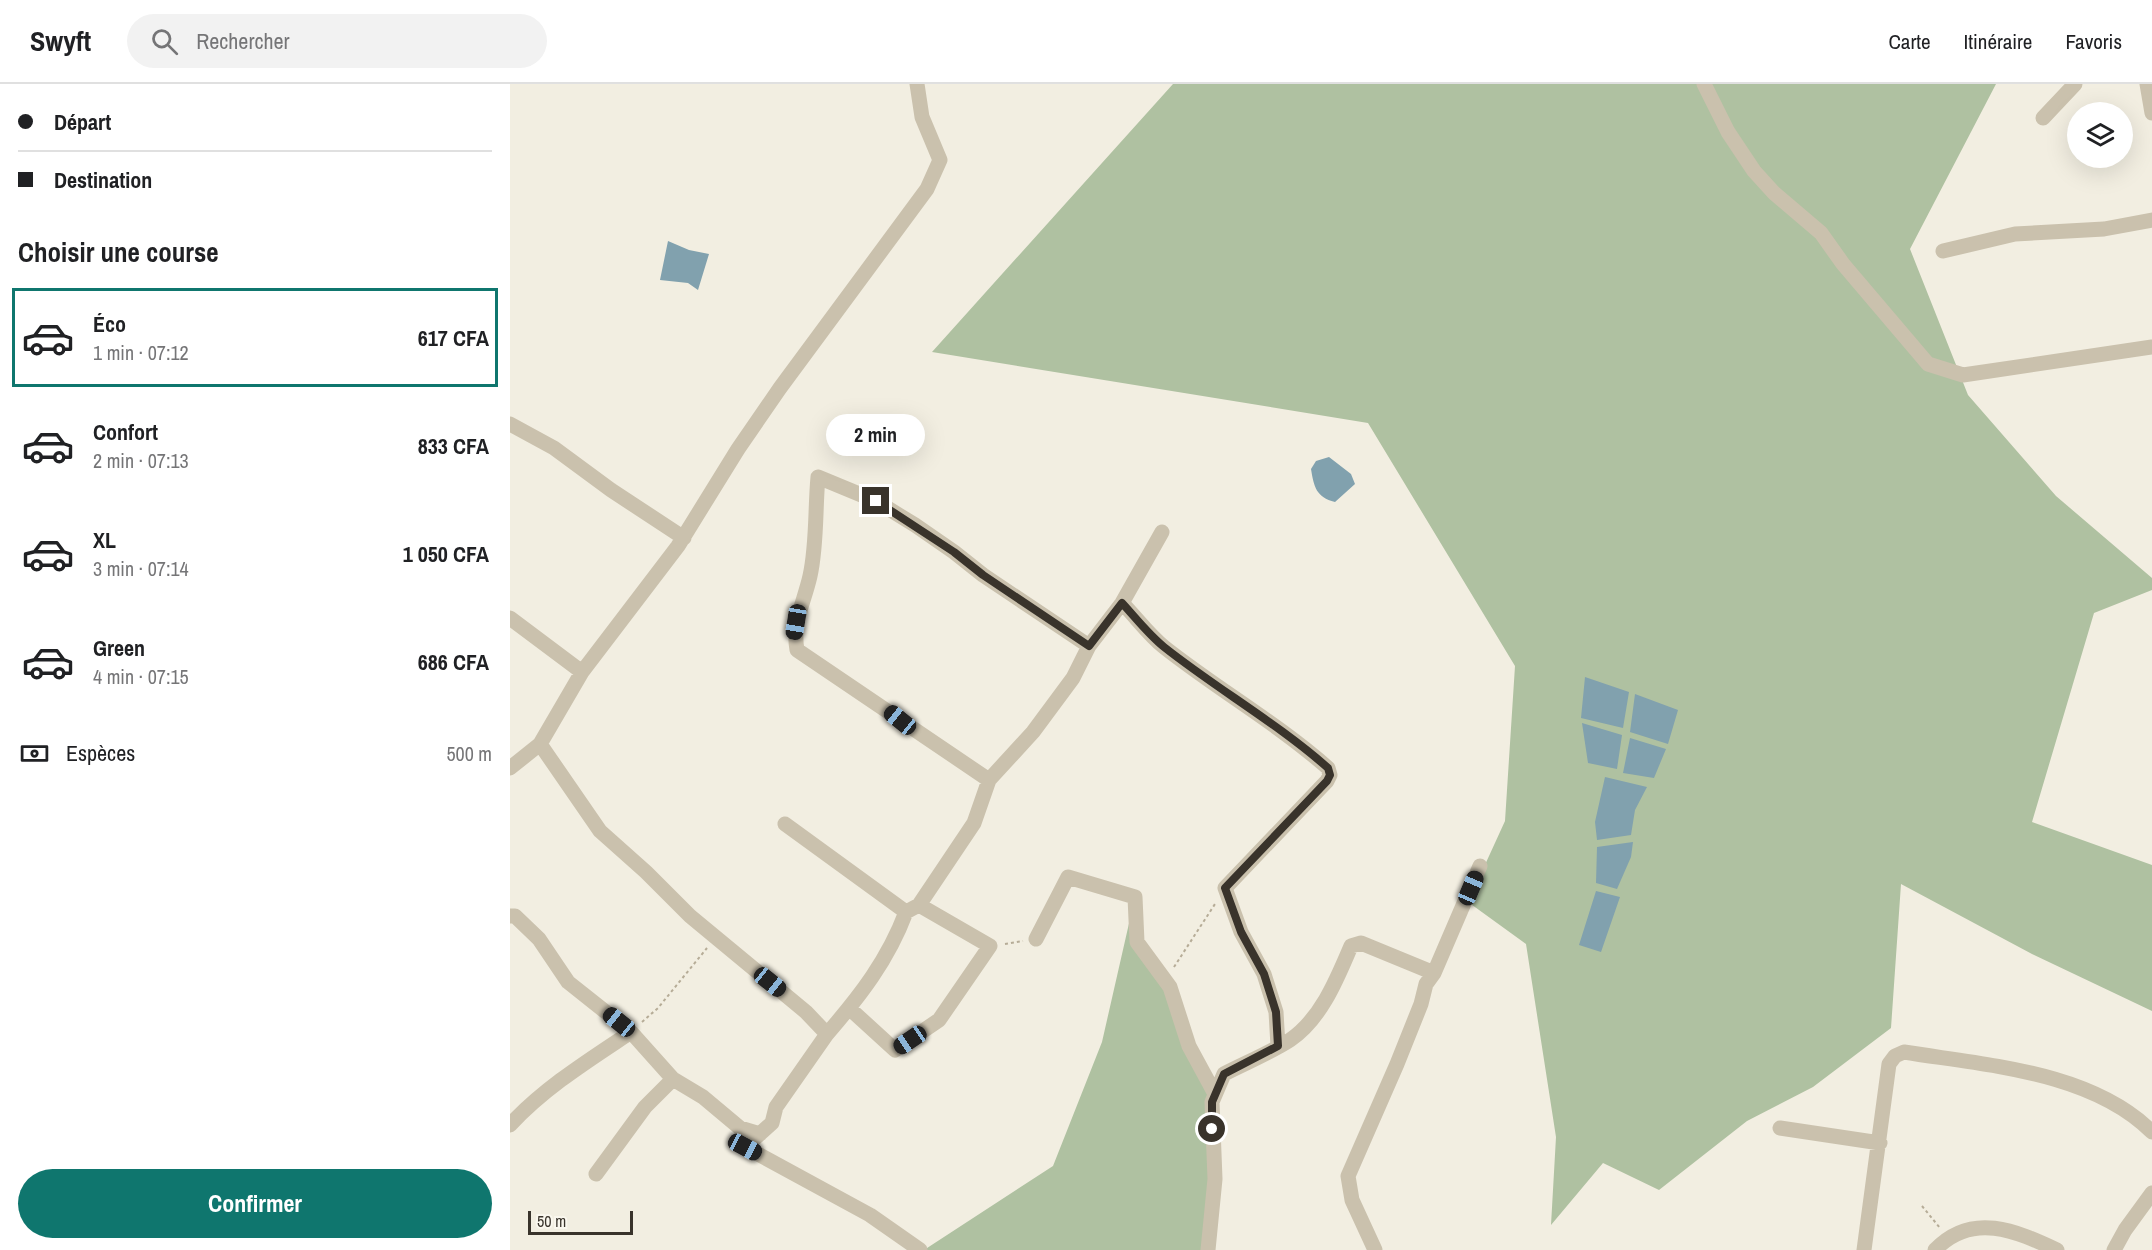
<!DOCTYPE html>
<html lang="fr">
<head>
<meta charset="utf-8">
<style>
	body { margin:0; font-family:"Archivo Narrow",sans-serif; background:#f2f2f2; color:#202124; height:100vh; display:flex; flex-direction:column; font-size:22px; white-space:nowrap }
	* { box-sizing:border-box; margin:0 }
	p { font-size:20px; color:#757577 }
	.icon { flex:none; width:33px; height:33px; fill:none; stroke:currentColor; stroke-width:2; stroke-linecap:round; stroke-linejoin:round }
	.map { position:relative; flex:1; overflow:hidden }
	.drawer { display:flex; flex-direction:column; background:#fff; width:510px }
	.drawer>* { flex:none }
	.guide { display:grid; align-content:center; height:132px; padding:0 18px; background:#fff }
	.buttons { position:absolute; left:1557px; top:18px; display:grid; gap:12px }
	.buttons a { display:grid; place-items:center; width:66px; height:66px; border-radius:50%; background:#fff; box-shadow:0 6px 24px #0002; font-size:30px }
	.scale { position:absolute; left:18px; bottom:15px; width:105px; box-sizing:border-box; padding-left:6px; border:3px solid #39332b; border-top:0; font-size:16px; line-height:21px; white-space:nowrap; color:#39332b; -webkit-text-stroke:4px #faf7ee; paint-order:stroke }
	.end { position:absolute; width:27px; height:27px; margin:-14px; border:8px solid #39332b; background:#fff; box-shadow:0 0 0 3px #fff }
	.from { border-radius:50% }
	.bubble { position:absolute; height:42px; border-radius:21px; background:#fff; box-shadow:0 6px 24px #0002; font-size:20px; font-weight:700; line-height:42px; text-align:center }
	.car { position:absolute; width:18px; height:36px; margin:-18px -9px; border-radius:8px; box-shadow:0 0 4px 2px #0007; background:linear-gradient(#222 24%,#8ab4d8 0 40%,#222 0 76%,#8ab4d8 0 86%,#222 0) }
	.guide b { display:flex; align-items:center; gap:21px; height:57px; font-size:22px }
	.guide b+b { border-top:2px solid #e0e0e0 }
	.guide i { width:15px; height:15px; background:#202124 }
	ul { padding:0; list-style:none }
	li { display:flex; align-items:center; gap:18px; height:99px; margin:0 12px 9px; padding:0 6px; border:3px solid transparent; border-radius:0px }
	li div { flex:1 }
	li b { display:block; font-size:22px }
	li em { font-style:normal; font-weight:700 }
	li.active { border-color:#0f766e }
	li>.icon { width:54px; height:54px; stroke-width:1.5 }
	h2 { padding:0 18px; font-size:27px; line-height:72px }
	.pay { display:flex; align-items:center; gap:15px; height:66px; padding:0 18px; font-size:22px }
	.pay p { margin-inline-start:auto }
	.primary-button { display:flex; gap:12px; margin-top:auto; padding:12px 18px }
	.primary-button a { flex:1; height:69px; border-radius:36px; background:#0f766e; color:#fff; font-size:24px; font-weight:700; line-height:69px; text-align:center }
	header { display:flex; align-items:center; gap:36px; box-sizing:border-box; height:84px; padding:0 30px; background:#fff; border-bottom:2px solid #e0e0e0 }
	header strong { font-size:28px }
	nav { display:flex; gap:33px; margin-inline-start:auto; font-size:21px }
	.search { width:420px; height:54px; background:#f2f2f2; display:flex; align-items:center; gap:15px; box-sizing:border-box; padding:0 21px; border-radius:33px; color:#757577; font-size:22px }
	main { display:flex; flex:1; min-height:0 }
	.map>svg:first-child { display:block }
	.green { fill:#afc1a1 }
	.water { fill:#81a1ae }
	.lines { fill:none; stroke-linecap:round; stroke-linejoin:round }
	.path { stroke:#b6ac97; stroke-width:2; stroke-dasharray:3 3; stroke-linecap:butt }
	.minor { stroke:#cac1ad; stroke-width:15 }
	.route { stroke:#39332b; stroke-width:8 }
</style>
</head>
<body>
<header>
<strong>Swyft</strong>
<div class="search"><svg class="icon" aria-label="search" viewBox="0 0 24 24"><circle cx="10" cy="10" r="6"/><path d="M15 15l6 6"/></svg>Rechercher</div>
<nav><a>Carte</a><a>Itinéraire</a><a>Favoris</a></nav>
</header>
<main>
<section class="drawer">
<div class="guide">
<b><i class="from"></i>Départ</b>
<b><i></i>Destination</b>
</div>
<h2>Choisir une course</h2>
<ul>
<li class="active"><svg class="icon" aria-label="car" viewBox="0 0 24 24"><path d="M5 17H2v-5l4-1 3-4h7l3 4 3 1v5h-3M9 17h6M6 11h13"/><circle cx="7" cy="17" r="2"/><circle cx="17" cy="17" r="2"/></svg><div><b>Éco</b><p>1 min · 07:12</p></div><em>617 CFA</em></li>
<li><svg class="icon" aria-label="car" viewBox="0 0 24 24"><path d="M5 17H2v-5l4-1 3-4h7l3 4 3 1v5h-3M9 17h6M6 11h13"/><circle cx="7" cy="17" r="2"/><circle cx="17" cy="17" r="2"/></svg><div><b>Confort</b><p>2 min · 07:13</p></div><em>833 CFA</em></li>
<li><svg class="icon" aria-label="car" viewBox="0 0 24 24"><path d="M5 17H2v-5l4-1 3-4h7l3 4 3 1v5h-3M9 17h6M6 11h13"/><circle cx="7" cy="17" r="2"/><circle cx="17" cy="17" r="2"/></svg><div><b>XL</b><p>3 min · 07:14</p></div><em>1 050 CFA</em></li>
<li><svg class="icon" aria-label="car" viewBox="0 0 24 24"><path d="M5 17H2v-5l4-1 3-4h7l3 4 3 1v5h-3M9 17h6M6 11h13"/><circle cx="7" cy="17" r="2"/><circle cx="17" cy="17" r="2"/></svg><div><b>Green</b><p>4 min · 07:15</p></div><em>686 CFA</em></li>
</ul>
<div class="pay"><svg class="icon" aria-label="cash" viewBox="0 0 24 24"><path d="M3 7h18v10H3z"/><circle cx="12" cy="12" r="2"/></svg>Espèces<p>500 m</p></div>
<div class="primary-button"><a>Confirmer</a></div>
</section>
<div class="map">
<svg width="1642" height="1166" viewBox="0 0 1642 1166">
	<rect width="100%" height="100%" fill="#f2eee1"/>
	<path class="green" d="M 663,0 L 1486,0 L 1400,165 L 1458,311 L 1546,412 L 1642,494 L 1642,506 L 1584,529 L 1522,738 L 1642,781 L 1642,927 L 1522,870 L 1391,800 L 1381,944 L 1303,1003 L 1237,1037 L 1149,1106 L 1093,1079 L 1041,1141 L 1046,1053 L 1016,860 L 958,818 L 995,737 L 1005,582 L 858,339 L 422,268 Z
		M 625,813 L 627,858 L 660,903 L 705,1010 L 698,1166 L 414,1166 L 543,1082 L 592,958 Z"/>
	<path class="water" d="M 158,157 L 179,166 L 199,170 L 188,206 L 178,199 L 150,196 Z
		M 819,373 L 841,390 L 845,400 L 825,418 C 806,413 804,403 801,385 L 806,377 Z
		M 1075,593 L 1119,608 L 1113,644 L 1071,634 Z
		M 1125,610 L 1168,626 L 1158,660 L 1120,648 Z
		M 1072,639 L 1112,651 L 1107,685 L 1078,679 Z
		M 1120,654 L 1156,665 L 1144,694 L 1113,689 Z
		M 1095,693 L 1137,703 L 1125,726 L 1121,751 L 1087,756 L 1085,738 Z
		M 1123,758 L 1121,773 L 1107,805 L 1086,799 L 1087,763 Z
		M 1086,807 L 1110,813 L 1091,868 L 1069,861 Z"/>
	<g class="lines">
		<path class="path" d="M 495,860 L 513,857
			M 664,883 L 705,820
			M 132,938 L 148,924 L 197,864
			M 1412,1122 L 1430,1144"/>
		<path class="minor" d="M 1194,0 L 1218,48 L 1244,87 L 1264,109 L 1311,149 L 1333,180 L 1418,280 L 1453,291 L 1642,263
			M 1637,0 L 1642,29
			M 1533,34 L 1565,0
			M 1433,167 L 1505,150 L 1594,145 L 1642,136
			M 0,340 L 44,364 L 101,406 L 174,454
			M 612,519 C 626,533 638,550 654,563 C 707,605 767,639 818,684 L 820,691 L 817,697 L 715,804 L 731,848 L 754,890 L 766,928 L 768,962
			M 0,534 L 72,588
			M 30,660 L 90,747 L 136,788 L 180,832 L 296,928 L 317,950 L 266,1023 L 262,1039 L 235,1063 L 360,1131 L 410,1166
			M 0,684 L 30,660 L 72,588 L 168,462 L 228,365 L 270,304 L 417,105 L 430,76 L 412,33 L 407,0
			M 479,696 L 287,566 C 282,538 294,519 300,492 C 307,461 305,425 308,393 L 366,417 L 405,441 L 444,468 L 473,491 L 579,562
			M 275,740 L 396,828
			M 0,832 L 5,832 L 29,855 L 58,898 L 121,948 L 163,995 L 193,1013 L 230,1044 L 250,1050
			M 526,855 L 558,793 L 625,813 L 627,858 L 660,903 L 679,962 L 705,1010
			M 339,924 L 385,966 L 429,936 L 480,862 L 409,821
			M 317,950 C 350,912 378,876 396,828 L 409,821 L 464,739 L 479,696 L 523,648 L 563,594 L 579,562 L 612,519 L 652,448
			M 0,1041 C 34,1004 79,976 121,948
			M 1270,1044 L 1370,1059
			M 86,1090 L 135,1023 L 163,995
			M 698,1166 L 705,1095 L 702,1018 L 714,990 C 735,979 760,969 780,956 C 811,935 827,895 841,862 L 851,859 L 924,889
			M 865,1166 L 842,1116 L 838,1092 L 887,980 L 911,920 L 916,900 L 924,889 L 970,782
			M 1354,1166 L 1379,980 L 1385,972 L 1394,968 C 1474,981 1581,987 1642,1048
			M 1425,1166 C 1462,1127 1506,1147 1547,1166
			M 1604,1166 L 1615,1146 L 1642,1109"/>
	</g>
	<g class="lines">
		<path class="route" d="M 366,417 L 444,468 L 473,491 L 579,562 L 612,519 C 625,533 638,550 654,563 C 707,605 767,639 818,684 L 820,691 L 817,697 L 715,804 L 731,848 L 754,890 L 766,928 L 768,962 L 714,990 L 702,1018 L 702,1045"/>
	</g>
</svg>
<div class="buttons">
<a><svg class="icon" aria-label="layers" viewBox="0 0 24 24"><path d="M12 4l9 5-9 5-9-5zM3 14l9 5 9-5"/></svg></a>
</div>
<div class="scale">50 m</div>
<i class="end from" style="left:702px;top:1045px"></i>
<i class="end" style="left:366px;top:417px"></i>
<div class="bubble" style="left:316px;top:330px;width:99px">2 min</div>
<i class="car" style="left:286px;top:538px;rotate:189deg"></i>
<i class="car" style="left:390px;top:636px;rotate:309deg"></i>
<i class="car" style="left:961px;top:804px;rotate:23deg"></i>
<i class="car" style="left:260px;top:898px;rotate:129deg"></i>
<i class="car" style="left:109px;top:938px;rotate:309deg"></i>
<i class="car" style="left:400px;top:956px;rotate:236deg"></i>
<i class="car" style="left:235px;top:1063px;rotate:118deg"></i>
</div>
</main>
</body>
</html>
